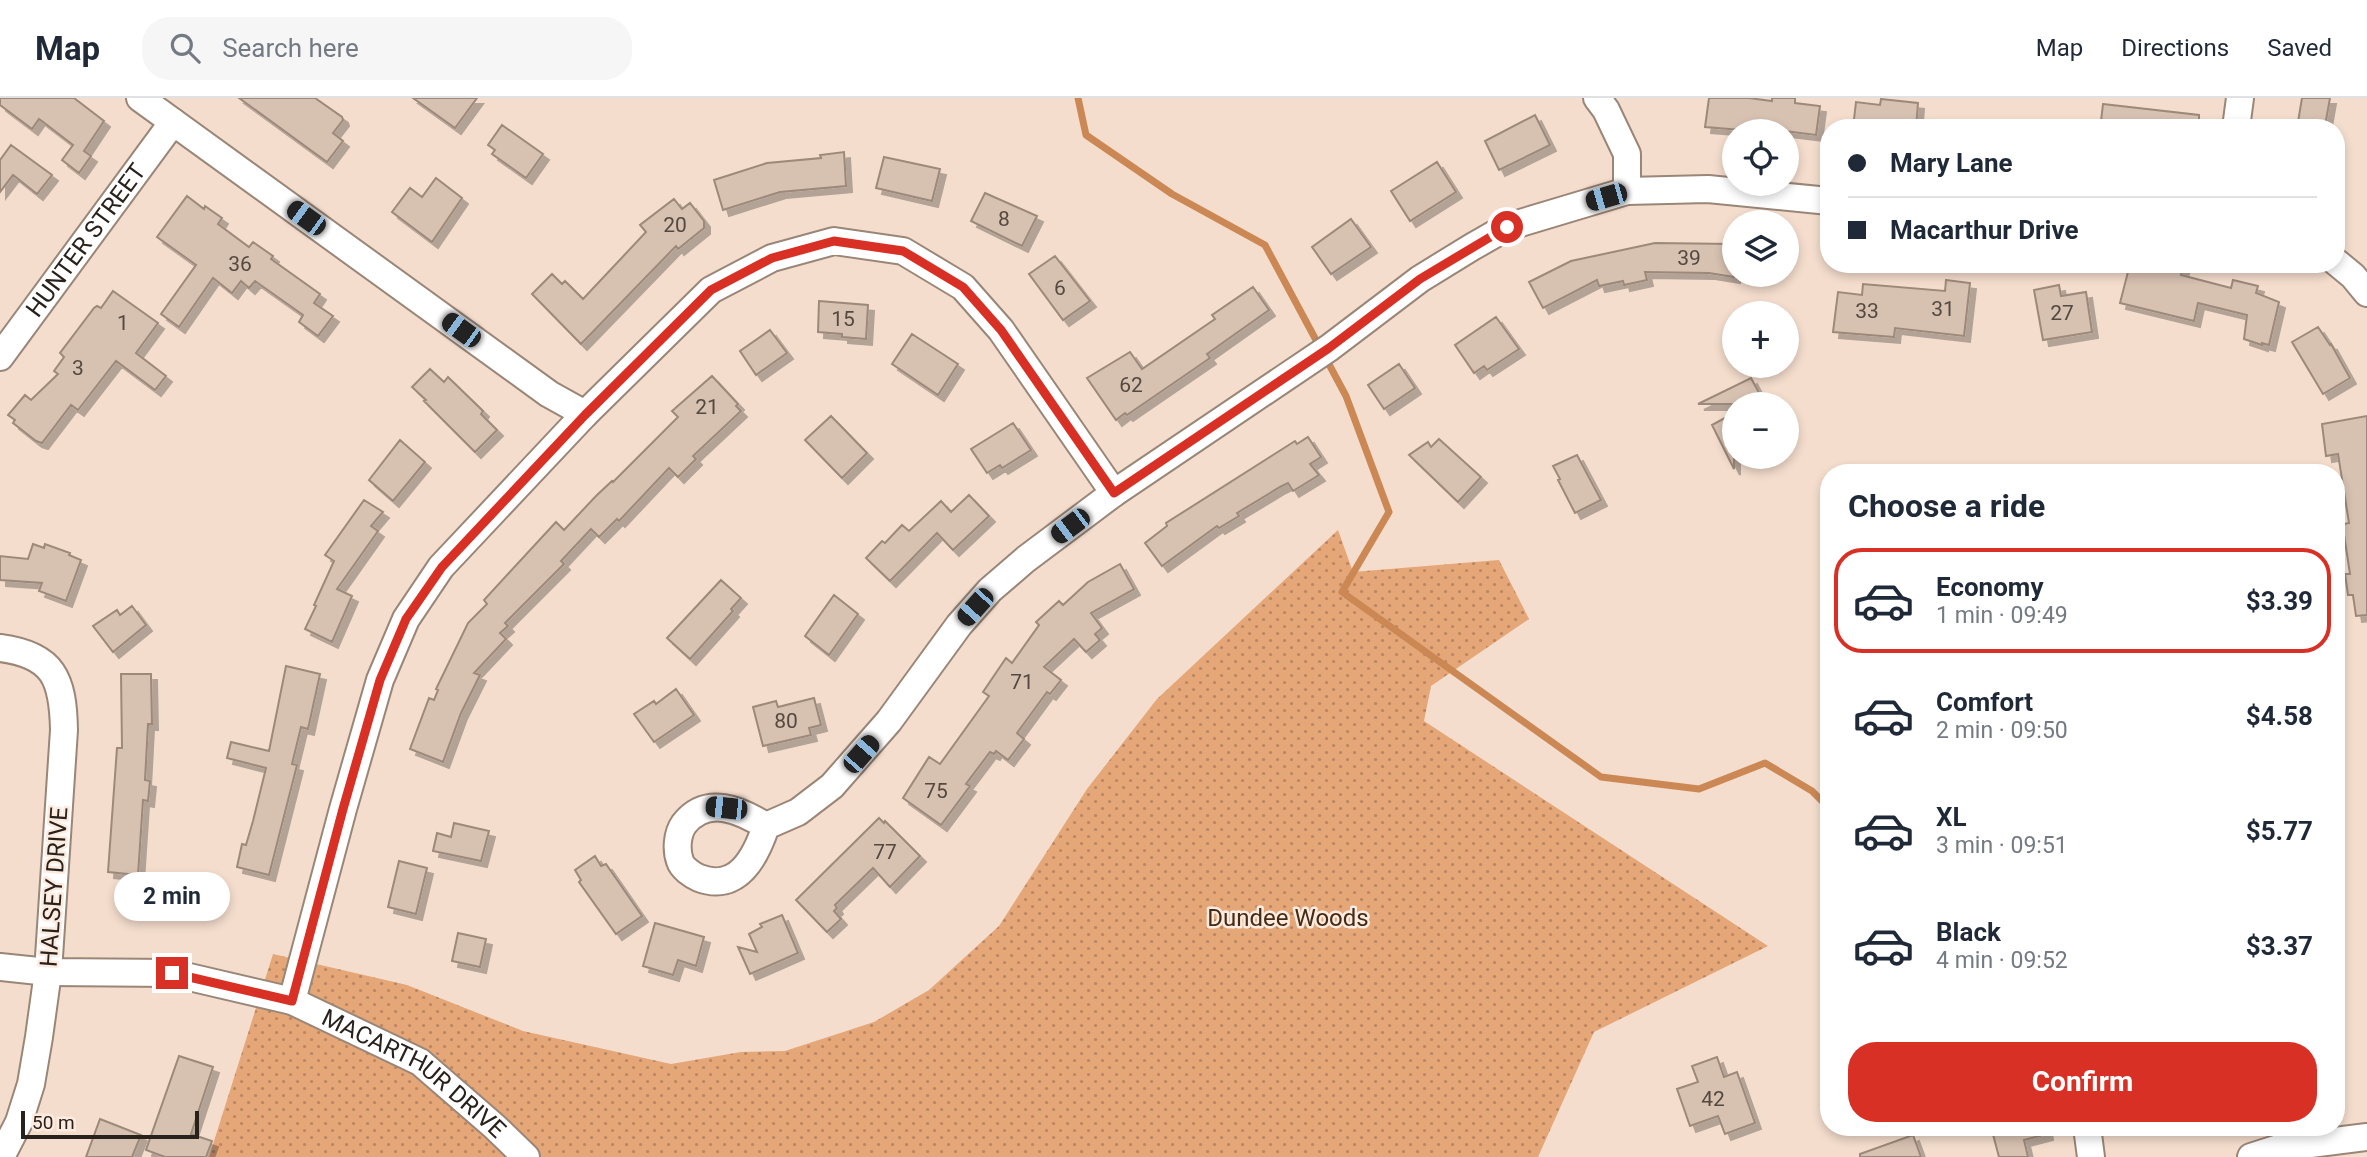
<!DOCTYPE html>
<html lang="en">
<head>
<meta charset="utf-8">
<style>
	body { margin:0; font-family:Roboto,sans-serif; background:#f6f6f7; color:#1f2937; height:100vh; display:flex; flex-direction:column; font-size:26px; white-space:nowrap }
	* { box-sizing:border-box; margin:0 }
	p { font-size:23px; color:#747a83 }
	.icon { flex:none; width:38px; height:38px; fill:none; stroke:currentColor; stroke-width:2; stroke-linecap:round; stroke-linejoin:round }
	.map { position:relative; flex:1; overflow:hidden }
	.side { position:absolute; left:1820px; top:366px; width:525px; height:672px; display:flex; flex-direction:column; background:#fff; border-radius:28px; box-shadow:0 4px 10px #0003 }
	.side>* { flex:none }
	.guide { position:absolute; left:1820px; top:21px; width:525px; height:154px; border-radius:28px; box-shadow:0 4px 10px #0003; display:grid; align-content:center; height:154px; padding:0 28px; background:#fff }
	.fabs { position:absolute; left:1722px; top:21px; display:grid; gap:14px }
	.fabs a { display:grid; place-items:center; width:77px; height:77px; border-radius:50%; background:#fff; box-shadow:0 4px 10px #0003; font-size:35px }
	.scale { position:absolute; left:21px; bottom:18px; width:178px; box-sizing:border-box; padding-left:7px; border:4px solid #29211b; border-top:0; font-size:19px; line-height:24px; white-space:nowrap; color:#29211b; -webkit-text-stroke:5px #feebdf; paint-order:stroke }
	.end { position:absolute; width:32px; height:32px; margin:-16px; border:9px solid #d93025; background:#fff; box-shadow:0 0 0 4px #fff }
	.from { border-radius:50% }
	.bubble { position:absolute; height:49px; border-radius:24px; background:#fff; box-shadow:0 4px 10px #0003; font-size:23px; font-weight:700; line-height:49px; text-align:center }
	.car { position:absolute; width:21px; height:42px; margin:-21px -10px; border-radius:9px; box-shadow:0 0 5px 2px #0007; background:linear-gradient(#222 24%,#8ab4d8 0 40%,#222 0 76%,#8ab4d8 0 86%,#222 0) }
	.guide b { display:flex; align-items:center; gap:24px; height:66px; font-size:26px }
	.guide b+b { border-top:2px solid #e0e1e3 }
	.guide i { width:18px; height:18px; background:#1f2937 }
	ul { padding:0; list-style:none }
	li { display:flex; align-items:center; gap:21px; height:105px; margin:0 14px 10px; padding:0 14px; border:4px solid transparent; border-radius:28px }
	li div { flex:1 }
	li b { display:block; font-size:26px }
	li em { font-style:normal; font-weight:700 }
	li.selected { border-color:#d93025 }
	li>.icon { width:63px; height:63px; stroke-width:1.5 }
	h2 { padding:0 28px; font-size:32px; line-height:84px }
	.button { display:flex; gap:14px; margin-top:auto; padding:14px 28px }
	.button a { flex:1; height:80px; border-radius:28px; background:#d93025; color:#fff; font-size:28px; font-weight:700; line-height:80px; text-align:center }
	header { display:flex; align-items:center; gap:42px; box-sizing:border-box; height:98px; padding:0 35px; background:#fff; border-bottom:2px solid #e0e1e3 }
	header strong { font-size:33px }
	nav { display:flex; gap:38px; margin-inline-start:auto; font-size:24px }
	.search { width:490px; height:63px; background:#f6f6f7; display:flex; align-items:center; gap:18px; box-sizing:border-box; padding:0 24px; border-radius:28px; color:#747a83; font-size:26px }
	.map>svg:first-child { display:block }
	.park { fill:url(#park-dots) }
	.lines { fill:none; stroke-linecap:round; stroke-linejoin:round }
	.stream { stroke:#cb8854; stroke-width:7 }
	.building { fill:#d7c1b1; stroke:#9d897a; stroke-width:2; filter:url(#shadow) }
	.minor-casing { stroke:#9a8677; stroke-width:30 }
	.minor { stroke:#fff; stroke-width:26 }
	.route { stroke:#d93025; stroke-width:9 }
	.labels { text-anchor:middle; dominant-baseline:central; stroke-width:5; stroke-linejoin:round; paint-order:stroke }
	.number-label { font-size:21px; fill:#544940 }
	.street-label { font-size:24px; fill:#29211b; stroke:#feebdf }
	.park-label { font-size:24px; fill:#462a13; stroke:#feebdf }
</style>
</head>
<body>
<header>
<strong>Map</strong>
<div class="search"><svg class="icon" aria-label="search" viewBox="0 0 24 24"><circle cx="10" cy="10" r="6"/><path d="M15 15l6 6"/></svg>Search here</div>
<nav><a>Map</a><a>Directions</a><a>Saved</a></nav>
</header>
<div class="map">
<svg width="2367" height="1059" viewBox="0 0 2367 1059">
	<defs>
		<pattern id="park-dots" width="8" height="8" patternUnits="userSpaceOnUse" patternTransform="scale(1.75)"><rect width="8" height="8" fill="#e5a678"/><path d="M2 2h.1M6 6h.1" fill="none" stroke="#ba8762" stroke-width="1.8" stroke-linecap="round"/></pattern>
		<filter id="shadow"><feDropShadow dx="6" dy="6" stdDeviation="0" flood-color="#0004"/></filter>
	</defs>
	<rect width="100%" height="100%" fill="#f4ddcd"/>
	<path class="park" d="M 1338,432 L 1353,474 L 1499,462 L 1529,521 L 1431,588 L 1424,623 L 1768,848 L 1594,934 L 1538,1059 L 209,1059 L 273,856 L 407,887 L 523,933 L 671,966 L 741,954 L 785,953 L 874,924 L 929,892 L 999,828 L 1087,691 L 1157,601 Z"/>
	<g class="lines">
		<path class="stream" d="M 1078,0 L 1086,37 L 1172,96 L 1265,147 L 1346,298 L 1389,414 L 1342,494 L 1601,679 L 1699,691 L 1765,665 L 1812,693 L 1829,710"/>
	</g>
	<path class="building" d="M 0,0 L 74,0 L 104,23 L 84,53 L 91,58 L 79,75 L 62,62 L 73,47 L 39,21 L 32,31 L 0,7 Z
		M 239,0 L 315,0 L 342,19 L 343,22 L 333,35 L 343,43 L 327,64 Z
		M 413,0 L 477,0 L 455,30 Z
		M 1709,0 L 1749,0 L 1772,3 L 1772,0 L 1795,0 L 1795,5 L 1820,8 L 1816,37 L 1754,29 L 1754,33 L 1705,29 Z
		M 2302,0 L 2330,0 L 2325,28 L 2322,27 L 2321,30 L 2297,30 Z
		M 1881,1 L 1918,5 L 1916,30 L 1853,30 L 1856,4 L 1880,7 Z
		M 2103,6 L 2199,17 L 2199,30 L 2103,30 L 2104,23 L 2101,23 Z
		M 1535,17 L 1550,47 L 1499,72 L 1485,43 Z
		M 502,27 L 543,56 L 526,80 L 492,56 L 495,52 L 488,47 Z
		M 11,47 L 52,77 L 37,96 L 13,77 L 0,94 L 0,62 Z
		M 844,54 L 846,88 L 780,94 L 723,112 L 714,82 L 767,65 L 821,60 L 820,57 Z
		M 884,59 L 940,71 L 932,103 L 876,90 Z
		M 1437,64 L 1456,94 L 1410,123 L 1391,93 Z
		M 436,80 L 462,100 L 432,144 L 392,114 L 410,90 L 422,99 Z
		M 985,95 L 1037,118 L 1022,148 L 971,123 Z
		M 187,98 L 204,111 L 205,108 L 222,120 L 218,126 L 249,149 L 253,144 L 273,158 L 271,161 L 320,196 L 314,205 L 333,218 L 318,238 L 299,224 L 303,217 L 255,183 L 249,190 L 241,183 L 232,195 L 213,180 L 179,229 L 161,216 L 196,167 L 157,139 Z
		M 674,101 L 682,111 L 690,105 L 704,123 L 704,130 L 678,151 L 676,148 L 581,246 L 532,196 L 552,176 L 562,186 L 565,183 L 583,201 L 646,134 L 640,127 Z
		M 1351,121 L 1371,149 L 1331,176 L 1312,149 Z
		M 1655,145 L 1734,146 L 1734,179 L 1709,175 L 1645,174 L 1647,182 L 1624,187 L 1623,183 L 1599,188 L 1597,182 L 1543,210 L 1529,184 L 1571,163 Z
		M 1055,158 L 1090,203 L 1063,222 L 1029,176 Z
		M 2130,166 L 2184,166 L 2181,177 L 2231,190 L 2233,182 L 2258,188 L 2256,195 L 2279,204 L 2269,247 L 2262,245 L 2262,247 L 2244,241 L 2247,217 L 2198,205 L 2194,223 L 2120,205 Z
		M 1946,182 L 1970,185 L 1964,238 L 1895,230 L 1894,239 L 1833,234 L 1838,194 L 1862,197 L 1863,186 L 1945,193 Z
		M 2059,187 L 2061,198 L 2086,194 L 2092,234 L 2043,242 L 2034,192 Z
		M 1253,189 L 1269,212 L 1207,256 L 1210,260 L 1197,269 L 1127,317 L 1125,315 L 1116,322 L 1087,280 L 1130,254 L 1142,271 L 1215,221 L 1212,217 Z
		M 113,193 L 158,225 L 136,255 L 166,278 L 155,292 L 116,263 L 78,312 L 71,307 L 42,345 L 36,343 L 13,325 L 15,322 L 8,317 L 25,297 L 31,302 L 58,276 L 54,273 L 64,259 L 60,255 L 94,210 L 97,208 L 101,210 Z
		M 819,203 L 868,207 L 866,241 L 842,239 L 842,236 L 818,234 Z
		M 1496,219 L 1519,251 L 1487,272 L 1484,268 L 1474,275 L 1455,247 Z
		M 2318,229 L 2330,247 L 2331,246 L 2350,280 L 2323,296 L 2292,244 Z
		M 770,232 L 787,255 L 756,277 L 740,253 Z
		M 912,236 L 958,266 L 938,297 L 892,266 Z
		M 1399,266 L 1415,290 L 1384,311 L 1368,287 Z
		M 430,271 L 444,284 L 448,279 L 483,313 L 481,316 L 497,332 L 475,354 L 424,303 L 426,302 L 412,289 Z
		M 712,278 L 738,306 L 736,308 L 741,313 L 693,358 L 696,361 L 678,379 L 669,370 L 619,423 L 617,421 L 599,439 L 591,431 L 561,463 L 564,466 L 505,525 L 508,528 L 500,535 L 506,541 L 474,575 L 480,577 L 461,615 L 443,664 L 410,651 L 429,600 L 434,602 L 438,592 L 436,591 L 468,525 L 487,506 L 484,502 L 556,424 L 564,432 L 596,398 L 612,383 L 613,384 L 678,319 L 672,313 Z
		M 1751,280 L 1765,306 L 1698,306 Z
		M 1734,315 L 1734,371 L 1712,327 Z
		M 831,318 L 867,355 L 842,380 L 805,342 Z
		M 2367,318 L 2367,517 L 2356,518 L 2353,497 L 2348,497 L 2345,476 L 2350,476 L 2343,430 L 2344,426 L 2349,425 L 2338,356 L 2326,358 L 2322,326 Z
		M 1013,325 L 1031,352 L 1002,370 L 1000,367 L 987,375 L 971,351 Z
		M 1308,339 L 1321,359 L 1310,366 L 1319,377 L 1293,393 L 1288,385 L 1280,389 L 1237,415 L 1239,418 L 1219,430 L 1217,428 L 1162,468 L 1145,445 L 1167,428 L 1166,425 L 1295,343 L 1297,346 Z
		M 1439,341 L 1481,379 L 1458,404 L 1409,357 L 1428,344 L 1431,349 Z
		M 400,342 L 425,364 L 393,403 L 369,382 Z
		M 1577,357 L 1601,402 L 1575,415 L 1558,382 L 1560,381 L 1553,368 Z
		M 969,397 L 989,418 L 953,452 L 937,435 L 890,483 L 866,460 L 882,443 L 885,445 L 902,427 L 909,433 L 941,403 L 951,414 Z
		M 364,402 L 383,414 L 371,428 L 378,433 L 337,491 L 352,498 L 332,544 L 305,531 L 316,508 L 314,507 L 334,463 L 325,457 Z
		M 33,446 L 44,450 L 45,446 L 70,455 L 69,457 L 81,462 L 66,503 L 39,493 L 42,485 L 0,482 L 0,458 L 28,461 Z
		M 1120,466 L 1134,491 L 1091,515 L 1102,530 L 1095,536 L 1100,542 L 1086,554 L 1074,541 L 1044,569 L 1061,582 L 1050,596 L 1047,594 L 1017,635 L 1024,641 L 1008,662 L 996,653 L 994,656 L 990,654 L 966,686 L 970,688 L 941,727 L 903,700 L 929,659 L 940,666 L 989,598 L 983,594 L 1006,560 L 1012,565 L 1039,527 L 1036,524 L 1059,503 L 1063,507 L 1088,484 Z
		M 721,482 L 741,500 L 731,511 L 733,513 L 690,561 L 667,540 Z
		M 834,497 L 858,516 L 829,557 L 805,538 Z
		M 132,508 L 146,527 L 113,554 L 93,528 L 117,512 L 120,517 Z
		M 286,568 L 320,576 L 308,631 L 301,629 L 292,666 L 297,667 L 269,777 L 237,769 L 242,746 L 246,747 L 253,723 L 266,670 L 227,660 L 231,644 L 269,653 Z
		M 121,576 L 151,576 L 152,626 L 148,626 L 145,682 L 150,683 L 148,703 L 143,702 L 138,777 L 108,774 L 117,650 L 122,650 Z
		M 676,591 L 694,617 L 654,644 L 634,616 L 654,603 L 656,606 Z
		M 814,600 L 821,627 L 809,630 L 811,637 L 763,648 L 753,609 L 776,603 L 778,609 Z
		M 879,720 L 884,725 L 885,723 L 920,758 L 890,789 L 873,770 L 835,807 L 837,810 L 834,813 L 841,821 L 827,834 L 796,802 Z
		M 454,725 L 489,733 L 481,763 L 433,753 L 437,735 L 451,739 Z
		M 595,758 L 601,768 L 606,766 L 642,818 L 616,836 L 579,784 L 581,782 L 575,772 Z
		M 399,763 L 427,770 L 416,816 L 388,809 Z
		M 782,817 L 798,855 L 750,876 L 738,849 L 757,854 L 749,836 L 762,829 L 760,826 Z
		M 655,825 L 704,839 L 696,868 L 678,862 L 673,877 L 643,868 Z
		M 458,835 L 486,841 L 480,869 L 452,863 Z
		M 179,958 L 213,969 L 191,1036 L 212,1043 L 206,1059 L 165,1059 L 146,1052 Z
		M 1717,959 L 1724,979 L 1737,974 L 1755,1025 L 1725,1036 L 1718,1018 L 1690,1028 L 1677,991 L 1698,984 L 1692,968 Z
		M 100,1021 L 141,1037 L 132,1059 L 86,1059 Z
		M 1991,1029 L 2046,1029 L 2047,1036 L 2024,1042 L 2028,1059 L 1999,1059 Z
		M 1913,1037 L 1921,1059 L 1860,1059 L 1860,1056 Z"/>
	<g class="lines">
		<g class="minor-casing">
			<g id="minor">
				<path d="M 140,0 L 549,296 L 585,316"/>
				<path d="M 1597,0 L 1606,12 L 1627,56 L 1627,93"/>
				<path d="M 2236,30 L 2240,0"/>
				<path d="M 2336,164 L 2353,178 L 2367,195"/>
				<path id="s1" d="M 0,259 L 173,24"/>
				<path d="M 0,550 C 54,557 63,581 64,632 L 48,874 L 39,939 L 31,986 L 19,1024 L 1,1059"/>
				<path d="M 766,728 C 740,712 707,697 684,726 C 677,736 676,752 680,763 C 682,770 692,777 699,780 C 738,795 756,758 766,728 L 798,714 L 832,688 L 889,623 L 959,527 L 990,492 L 1026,461 L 1114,395 L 1329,250 L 1420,181 L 1472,149 L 1507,129 L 1627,93 L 1708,91 L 1829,103"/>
				<path id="s2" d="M 0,869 L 48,874 L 172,875 L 292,903 L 420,964 L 495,1029 L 526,1059"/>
				<path d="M 292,903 L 343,711 L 380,582 L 406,521 L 441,469 L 585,316 L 711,192 L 772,160 L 834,143 L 903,153 L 963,189 L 1001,232 L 1114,395"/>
				<path d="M 2087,1029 L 2091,1059"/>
				<path d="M 2251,1059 L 2279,1050 L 2367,1039"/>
			</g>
		</g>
		<use href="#minor" class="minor"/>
	</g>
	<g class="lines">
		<path class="route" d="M 172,875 L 292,903 L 343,711 L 380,582 L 406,521 L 442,469 L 585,317 L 711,192 L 772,160 L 834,143 L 903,153 L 963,189 L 1001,232 L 1114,395 L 1329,250 L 1420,181 L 1507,129"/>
	</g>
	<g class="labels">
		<g class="number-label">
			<text x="1004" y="121">8</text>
			<text x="675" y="127">20</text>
			<text x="1689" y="160">39</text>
			<text x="240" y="166">36</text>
			<text x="1060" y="190">6</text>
			<text x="1943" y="211">31</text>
			<text x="1867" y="213">33</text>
			<text x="2062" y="215">27</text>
			<text x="843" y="221">15</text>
			<text x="123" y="225">1</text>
			<text x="78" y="270">3</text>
			<text x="1131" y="287">62</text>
			<text x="707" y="309">21</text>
			<text x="1022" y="584">71</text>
			<text x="786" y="623">80</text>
			<text x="936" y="693">75</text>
			<text x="885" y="754">77</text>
			<text x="1713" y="1001">42</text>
		</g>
		<g class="street-label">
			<text stroke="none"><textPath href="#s1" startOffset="145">HUNTER STREET</textPath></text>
			<text transform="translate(54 789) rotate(-86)">HALSEY DRIVE</text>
			<text stroke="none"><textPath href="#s2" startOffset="438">MACARTHUR DRIVE</textPath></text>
		</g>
		<g class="park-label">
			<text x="1288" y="820">Dundee Woods</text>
		</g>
	</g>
</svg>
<div class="fabs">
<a><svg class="icon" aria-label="locate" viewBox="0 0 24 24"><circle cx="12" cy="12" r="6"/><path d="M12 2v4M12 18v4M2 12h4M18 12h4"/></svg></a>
<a><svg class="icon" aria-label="layers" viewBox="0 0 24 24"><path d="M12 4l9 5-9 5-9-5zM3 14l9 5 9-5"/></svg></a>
<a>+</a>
<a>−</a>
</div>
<div class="scale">50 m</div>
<i class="end from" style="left:1507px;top:129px"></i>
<i class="end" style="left:172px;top:875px"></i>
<div class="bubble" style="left:114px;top:774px;width:116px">2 min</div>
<i class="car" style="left:1606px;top:99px;rotate:254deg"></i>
<i class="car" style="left:306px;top:120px;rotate:306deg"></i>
<i class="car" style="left:461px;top:232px;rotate:306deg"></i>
<i class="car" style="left:1070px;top:428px;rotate:233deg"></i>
<i class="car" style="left:975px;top:509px;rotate:222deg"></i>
<i class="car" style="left:861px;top:656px;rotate:41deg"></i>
<i class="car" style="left:726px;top:710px;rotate:276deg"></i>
<div class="guide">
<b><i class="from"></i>Mary Lane</b>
<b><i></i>Macarthur Drive</b>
</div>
<section class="side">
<h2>Choose a ride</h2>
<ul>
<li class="selected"><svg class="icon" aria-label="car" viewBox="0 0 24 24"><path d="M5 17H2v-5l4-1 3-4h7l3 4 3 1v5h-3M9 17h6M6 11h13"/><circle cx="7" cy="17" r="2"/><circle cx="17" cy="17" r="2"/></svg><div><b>Economy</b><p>1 min · 09:49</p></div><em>$3.39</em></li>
<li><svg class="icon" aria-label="car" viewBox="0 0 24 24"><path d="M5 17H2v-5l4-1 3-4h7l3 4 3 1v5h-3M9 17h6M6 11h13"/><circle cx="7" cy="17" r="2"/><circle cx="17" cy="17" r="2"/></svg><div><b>Comfort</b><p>2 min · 09:50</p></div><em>$4.58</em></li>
<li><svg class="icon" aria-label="car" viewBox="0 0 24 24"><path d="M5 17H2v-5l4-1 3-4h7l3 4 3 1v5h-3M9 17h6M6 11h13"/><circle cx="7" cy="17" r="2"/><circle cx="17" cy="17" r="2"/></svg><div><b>XL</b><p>3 min · 09:51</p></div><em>$5.77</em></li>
<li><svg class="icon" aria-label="car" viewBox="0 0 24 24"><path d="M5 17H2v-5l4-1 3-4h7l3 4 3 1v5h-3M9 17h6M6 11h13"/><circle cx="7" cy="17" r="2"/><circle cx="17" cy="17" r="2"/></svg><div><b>Black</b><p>4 min · 09:52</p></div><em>$3.37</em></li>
</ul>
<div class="button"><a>Confirm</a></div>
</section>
</div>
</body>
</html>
